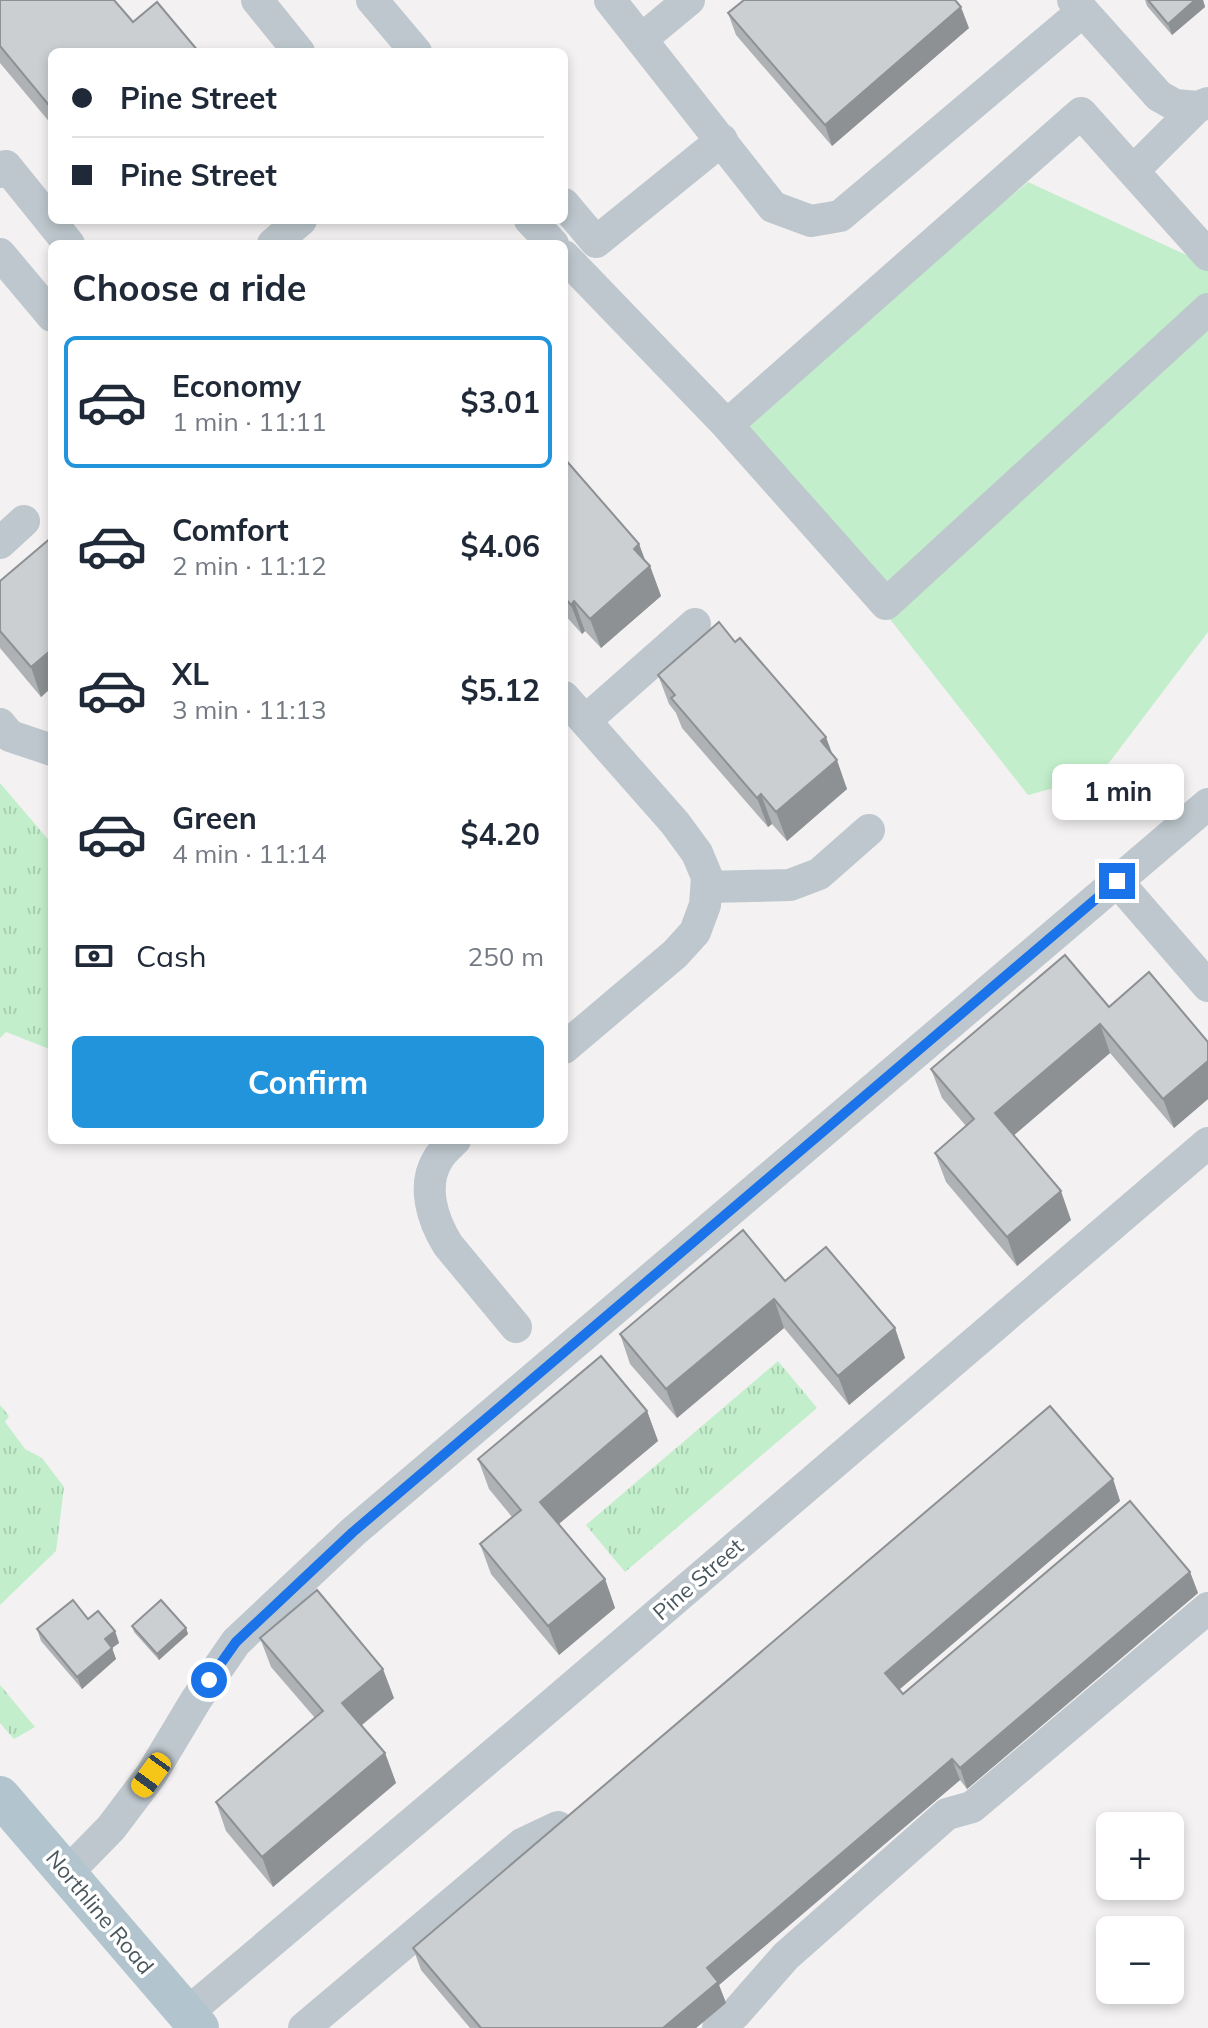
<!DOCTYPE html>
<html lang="en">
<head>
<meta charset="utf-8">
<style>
	body { margin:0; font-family:Mulish,sans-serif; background:#f6f6f7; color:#1f2937; height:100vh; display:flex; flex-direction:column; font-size:30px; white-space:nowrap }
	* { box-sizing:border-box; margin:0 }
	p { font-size:26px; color:#747a83 }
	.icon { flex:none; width:44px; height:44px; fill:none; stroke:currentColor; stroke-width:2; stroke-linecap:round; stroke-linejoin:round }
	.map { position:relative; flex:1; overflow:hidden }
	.drawer { position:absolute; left:48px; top:240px; width:520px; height:904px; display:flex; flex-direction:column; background:#fff; border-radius:12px; box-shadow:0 4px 12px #0003 }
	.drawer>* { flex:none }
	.banner { position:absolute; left:48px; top:48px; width:520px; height:176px; border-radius:12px; box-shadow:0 4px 12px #0003; display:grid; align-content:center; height:176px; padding:0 24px; background:#fff }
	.fabs { position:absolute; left:1096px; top:1812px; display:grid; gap:16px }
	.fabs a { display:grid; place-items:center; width:88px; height:88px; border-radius:12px; background:#fff; box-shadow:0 4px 12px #0003; font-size:40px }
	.end { position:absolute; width:36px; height:36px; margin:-18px; border:10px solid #1a73e8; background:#fff; box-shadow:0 0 0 4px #fff }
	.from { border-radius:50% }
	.bubble { position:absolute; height:56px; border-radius:12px; background:#fff; box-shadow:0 4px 12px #0003; font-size:26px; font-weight:700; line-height:56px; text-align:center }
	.car { position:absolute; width:24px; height:48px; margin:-24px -12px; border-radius:10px; box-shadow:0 0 6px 2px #0007; background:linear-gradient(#f5c518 24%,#345 0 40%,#f5c518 0 76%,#345 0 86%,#f5c518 0) }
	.banner b { display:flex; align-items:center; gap:28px; height:76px; font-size:30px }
	.banner b+b { border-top:2px solid #e0e1e3 }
	.banner i { width:20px; height:20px; background:#1f2937 }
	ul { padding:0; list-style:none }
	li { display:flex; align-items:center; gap:24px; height:132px; margin:0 16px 12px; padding:0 8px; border:4px solid transparent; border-radius:12px }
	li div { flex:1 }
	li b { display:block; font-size:30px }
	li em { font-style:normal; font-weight:700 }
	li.active { border-color:#2294dc }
	li>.icon { width:72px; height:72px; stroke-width:1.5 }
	h2 { padding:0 24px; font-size:36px; line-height:96px }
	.pay { display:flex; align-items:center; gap:20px; height:88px; padding:0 24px; font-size:30px }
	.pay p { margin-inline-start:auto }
	.primary-button { display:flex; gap:16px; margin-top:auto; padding:16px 24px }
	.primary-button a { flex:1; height:92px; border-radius:12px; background:#2294dc; color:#fff; font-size:32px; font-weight:700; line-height:92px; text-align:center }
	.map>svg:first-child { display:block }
	.grass { fill:url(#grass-tufts) }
	.green { fill:#c2eecb }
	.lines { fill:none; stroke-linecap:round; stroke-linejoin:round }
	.minor { stroke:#bdc7cd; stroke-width:32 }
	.major { stroke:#b2c5ce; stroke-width:40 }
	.wall { fill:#afb2b5 }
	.shaded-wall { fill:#8e9193 }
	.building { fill:#cbcfd2; stroke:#8e9193; stroke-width:2 }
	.route { stroke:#1a73e8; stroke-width:10 }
	.labels { text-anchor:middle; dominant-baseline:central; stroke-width:7; stroke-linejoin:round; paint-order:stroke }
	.street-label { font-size:22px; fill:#49575d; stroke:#fff }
</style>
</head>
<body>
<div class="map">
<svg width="1208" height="2028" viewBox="0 0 1208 2028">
	<defs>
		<pattern id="grass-tufts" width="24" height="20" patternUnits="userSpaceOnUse" patternTransform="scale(2)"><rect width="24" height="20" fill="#c2eecb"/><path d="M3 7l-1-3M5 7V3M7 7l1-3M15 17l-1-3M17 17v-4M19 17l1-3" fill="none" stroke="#a8ceb1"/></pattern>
	</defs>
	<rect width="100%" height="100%" fill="#f3f1f1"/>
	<path class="grass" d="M 0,783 L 52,844 L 52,1050 L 6,1032 L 0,1038 Z
		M 778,1361 L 817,1408 L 625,1572 L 586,1525 Z
		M 0,1405 L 9,1416 L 5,1422 L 25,1449 L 42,1458 L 64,1487 L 56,1551 L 0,1605 Z
		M 0,1685 L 35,1727 L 14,1739 L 0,1723 Z"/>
	<path class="green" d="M 1028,182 L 1208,265 L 1208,632 L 1099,776 L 1028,795 L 736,423 Z"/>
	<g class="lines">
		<path class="minor" d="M 257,0 L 299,52
			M 372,0 L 416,52
			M 610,0 L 773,207 L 811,221 L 840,216 L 1083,11
			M 1073,0 L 1159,96 L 1175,105 L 1197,107
			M 643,38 L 689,0
			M 1133,171 L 1197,107 L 1208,103
			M 0,172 L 6,166 L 69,244
			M 564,204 L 596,242 L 722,140
			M 530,220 L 553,244
			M 273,244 L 301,220
			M 0,254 L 52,316
			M 564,256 L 727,425 L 886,604 L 1208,309
			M 727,425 L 1081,113 L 1208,255
			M 0,543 L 24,521
			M 564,697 L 675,823 L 697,853 L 707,877 L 705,905 L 695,932 L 675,954 L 564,1048
			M 585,721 L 695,624
			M 0,724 L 10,736 L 52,750
			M 1117,881 L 1208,986
			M 707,887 L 790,885 L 819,874 L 869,830
			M 455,1140 C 449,1146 442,1152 438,1159 C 421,1186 433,1221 448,1245 L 516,1327
			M 67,1873 L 111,1828 L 151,1775 L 196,1700 L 236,1642 L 353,1532 L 1208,804
			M 186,2014 L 522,1730 L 1208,1143
			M 304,2028 L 522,1844 L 558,1827
			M 718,2028 L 735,2014 L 786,1956 L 947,1814 L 972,1807 L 1208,1608"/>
		<path class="major" d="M 0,1796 L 199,2028"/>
	</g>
	<path class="wall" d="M 0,0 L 133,22 L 199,52 L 52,52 L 52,125 L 0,63 Z
		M 1145,0 L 1203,0 L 1205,7 L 1172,35 L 1147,6 Z
		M 728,13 L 969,28 L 832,146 L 736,35 Z
		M 564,458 L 639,544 L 645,561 L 650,566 L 661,596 L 601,648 L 585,631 L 582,634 L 564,614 Z
		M 52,537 L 52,687 L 41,697 L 0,648 L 0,581 Z
		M 658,675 L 833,755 L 847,789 L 787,841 L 772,824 L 768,827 L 682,728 L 676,713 L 669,704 Z
		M 1109,1007 L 1208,1042 L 1208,1099 L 1174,1128 L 1110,1053 L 1014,1135 L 1071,1220 L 1017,1266 L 946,1182 L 935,1153 L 966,1126 L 942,1098 L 931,1069 Z
		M 785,1281 L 895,1328 L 905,1358 L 849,1405 L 784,1328 L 677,1418 L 630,1364 L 620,1334 Z
		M 647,1411 L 658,1441 L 559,1524 L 605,1579 L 615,1608 L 559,1655 L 491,1574 L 480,1544 L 512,1517 L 489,1489 L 478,1459 Z
		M 1113,1479 L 1120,1501 L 899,1689 L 903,1694 L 1190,1572 L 1198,1593 L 967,1789 L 960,1780 L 719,1985 L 726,2003 L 696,2028 L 470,2028 L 421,1970 L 413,1948 Z
		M 88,1619 L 115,1631 L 119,1643 L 112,1648 L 116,1659 L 82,1689 L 41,1641 L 37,1629 Z
		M 132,1626 L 186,1628 L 188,1634 L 159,1660 L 134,1632 Z
		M 260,1638 L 394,1698 L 361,1726 L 385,1753 L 396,1783 L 273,1887 L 226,1831 L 216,1802 L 315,1718 L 271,1667 Z"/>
	<path class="shaded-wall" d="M 1195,0 L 1203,0 L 1205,7 L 1172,35 L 1168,24 Z
		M 961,7 L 969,28 L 832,146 L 825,125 Z
		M 639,544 L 648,568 L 650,566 L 661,596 L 601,648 L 590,619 L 634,549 Z
		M 574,601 L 585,631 L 582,634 L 571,605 Z
		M 50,651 L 52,658 L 52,687 L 41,697 L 31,667 Z
		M 826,737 L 835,761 L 837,760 L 847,789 L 787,841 L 776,812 L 821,741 Z
		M 761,794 L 772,824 L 768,827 L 757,798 Z
		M 1100,1024 L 1110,1053 L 1006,1142 L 995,1113 Z
		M 1208,1061 L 1208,1099 L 1174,1128 L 1163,1099 Z
		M 1061,1191 L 1071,1220 L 1017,1266 L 1007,1237 Z
		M 774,1299 L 784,1328 L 677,1418 L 666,1389 Z
		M 895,1328 L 905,1358 L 849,1405 L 838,1376 Z
		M 647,1411 L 658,1441 L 550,1531 L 540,1502 Z
		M 1113,1479 L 1120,1501 L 893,1695 L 885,1673 Z
		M 1190,1572 L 1198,1593 L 967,1789 L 960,1768 Z
		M 605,1579 L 615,1608 L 559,1655 L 548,1626 Z
		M 186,1628 L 188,1634 L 159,1660 L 157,1654 Z
		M 115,1631 L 119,1643 L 112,1648 L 116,1659 L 82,1689 L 77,1677 L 105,1639 Z
		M 383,1669 L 394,1698 L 353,1732 L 342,1703 Z
		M 385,1753 L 396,1783 L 273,1887 L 262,1857 Z
		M 952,1759 L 960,1780 L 719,1985 L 726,2003 L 696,2028 L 663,2028 L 707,1968 Z"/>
	<path class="building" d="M 0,0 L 114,0 L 133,22 L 157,2 L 199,52 L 52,52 L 52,109 L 0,46 Z
		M 744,0 L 955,0 L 961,7 L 825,125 L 728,13 Z
		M 1148,0 L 1195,0 L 1168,24 Z
		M 564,458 L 639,544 L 634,549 L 650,566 L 590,619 L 574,601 L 571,605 L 564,597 Z
		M 52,537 L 52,654 L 50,651 L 31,667 L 0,631 L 0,581 Z
		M 719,622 L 735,642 L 740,638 L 826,737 L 821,741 L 837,760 L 776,812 L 761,794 L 757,798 L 671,698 L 675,695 L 658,675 Z
		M 1065,955 L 1109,1007 L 1149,972 L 1208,1042 L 1208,1061 L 1163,1099 L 1100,1024 L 995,1113 L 1061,1191 L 1007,1237 L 935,1153 L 974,1119 L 931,1069 Z
		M 743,1230 L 785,1281 L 826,1247 L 895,1328 L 838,1376 L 774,1299 L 666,1389 L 620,1334 Z
		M 601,1356 L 647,1411 L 540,1502 L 605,1579 L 548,1626 L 480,1544 L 521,1510 L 478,1459 Z
		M 1050,1406 L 1113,1479 L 885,1673 L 903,1694 L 1130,1501 L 1190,1572 L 960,1768 L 952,1759 L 707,1968 L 718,1982 L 663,2028 L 481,2028 L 413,1948 Z
		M 317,1590 L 383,1669 L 342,1703 L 385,1753 L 262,1857 L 216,1802 L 323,1711 L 260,1638 Z
		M 73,1600 L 88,1619 L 98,1611 L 115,1631 L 105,1639 L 112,1648 L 77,1677 L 37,1629 Z
		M 161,1600 L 186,1628 L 157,1654 L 132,1626 Z"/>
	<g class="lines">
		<path class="route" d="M 209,1680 L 236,1642 L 353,1532 L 1117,881"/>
	</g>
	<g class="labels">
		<g class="street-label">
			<text transform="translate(698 1579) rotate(-41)">Pine Street</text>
			<text transform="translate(100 1912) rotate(50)">Northline Road</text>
		</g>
	</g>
</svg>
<div class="fabs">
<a>+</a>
<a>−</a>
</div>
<i class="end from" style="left:209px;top:1680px"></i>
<i class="end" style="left:1117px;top:881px"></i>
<div class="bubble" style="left:1052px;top:764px;width:132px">1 min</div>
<i class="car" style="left:151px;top:1775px;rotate:216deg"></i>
<div class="banner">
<b><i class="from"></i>Pine Street</b>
<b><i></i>Pine Street</b>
</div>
<section class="drawer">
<h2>Choose a ride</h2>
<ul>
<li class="active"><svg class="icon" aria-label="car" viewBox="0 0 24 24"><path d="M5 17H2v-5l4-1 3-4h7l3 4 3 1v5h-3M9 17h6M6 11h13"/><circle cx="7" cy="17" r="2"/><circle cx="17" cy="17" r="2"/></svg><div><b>Economy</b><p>1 min · 11:11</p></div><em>$3.01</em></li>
<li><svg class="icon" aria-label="car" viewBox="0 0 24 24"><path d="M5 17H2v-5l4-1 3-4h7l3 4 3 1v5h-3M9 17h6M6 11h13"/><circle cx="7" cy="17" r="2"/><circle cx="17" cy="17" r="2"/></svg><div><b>Comfort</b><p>2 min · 11:12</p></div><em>$4.06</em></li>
<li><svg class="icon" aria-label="car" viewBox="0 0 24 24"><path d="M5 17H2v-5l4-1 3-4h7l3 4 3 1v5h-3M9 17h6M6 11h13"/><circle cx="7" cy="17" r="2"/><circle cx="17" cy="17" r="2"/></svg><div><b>XL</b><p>3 min · 11:13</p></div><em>$5.12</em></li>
<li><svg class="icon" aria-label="car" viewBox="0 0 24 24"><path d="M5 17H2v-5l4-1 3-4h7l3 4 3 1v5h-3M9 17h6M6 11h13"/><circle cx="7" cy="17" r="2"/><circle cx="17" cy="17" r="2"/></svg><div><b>Green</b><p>4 min · 11:14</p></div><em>$4.20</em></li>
</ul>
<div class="pay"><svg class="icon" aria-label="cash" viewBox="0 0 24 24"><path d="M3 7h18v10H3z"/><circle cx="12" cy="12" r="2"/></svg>Cash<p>250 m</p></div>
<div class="primary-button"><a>Confirm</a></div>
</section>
</div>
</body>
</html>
